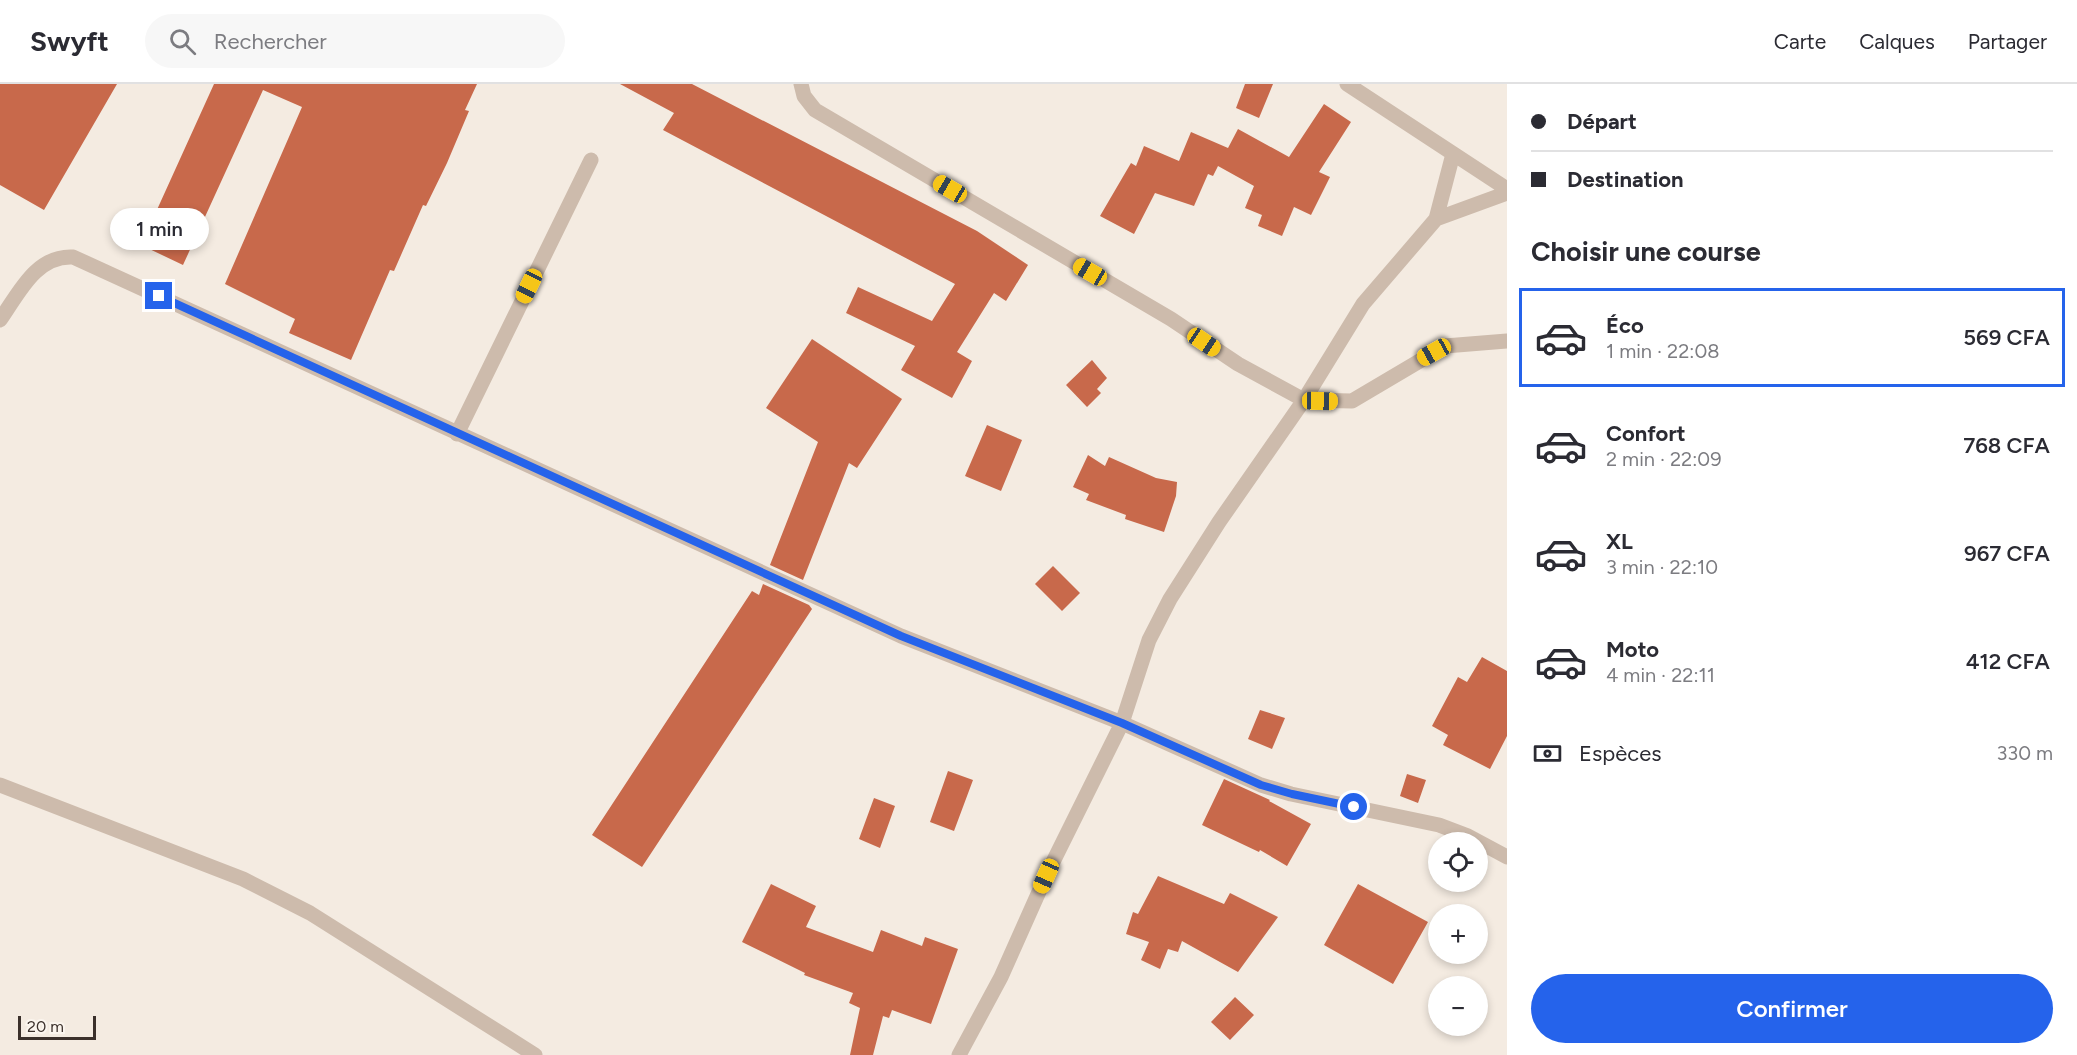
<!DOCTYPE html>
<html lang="fr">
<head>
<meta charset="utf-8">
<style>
	body { margin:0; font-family:Figtree,sans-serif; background:#f7f7f7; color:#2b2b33; height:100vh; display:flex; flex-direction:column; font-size:22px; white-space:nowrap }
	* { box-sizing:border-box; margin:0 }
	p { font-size:20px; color:#7c7c81 }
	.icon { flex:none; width:33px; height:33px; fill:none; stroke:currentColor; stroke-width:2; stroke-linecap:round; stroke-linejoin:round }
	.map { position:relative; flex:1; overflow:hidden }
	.side { display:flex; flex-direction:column; background:#fff; width:570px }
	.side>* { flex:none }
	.banner { display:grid; align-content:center; height:132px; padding:0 24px; background:#fff }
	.controls { position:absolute; left:1428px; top:748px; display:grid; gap:12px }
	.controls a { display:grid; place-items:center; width:60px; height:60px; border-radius:50%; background:#fff; box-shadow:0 3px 9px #0003; font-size:30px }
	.scale { position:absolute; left:18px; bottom:15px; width:78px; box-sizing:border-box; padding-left:6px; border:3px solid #3b302b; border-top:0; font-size:16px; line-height:21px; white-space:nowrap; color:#3b302b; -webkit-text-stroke:4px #fbf5ee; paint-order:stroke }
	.end { position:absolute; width:27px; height:27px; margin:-14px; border:8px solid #2563eb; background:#fff; box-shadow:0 0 0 3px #fff }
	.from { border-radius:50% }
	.bubble { position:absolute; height:42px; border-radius:21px; background:#fff; box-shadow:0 3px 9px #0003; font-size:20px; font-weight:600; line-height:42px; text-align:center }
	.car { position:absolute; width:18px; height:36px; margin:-18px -9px; border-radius:8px; box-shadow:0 0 4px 2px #0007; background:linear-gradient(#f5c518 24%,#345 0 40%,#f5c518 0 76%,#345 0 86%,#f5c518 0) }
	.banner b { display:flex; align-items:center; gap:21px; height:57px; font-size:22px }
	.banner b+b { border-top:2px solid #e1e1e2 }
	.banner i { width:15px; height:15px; background:#2b2b33 }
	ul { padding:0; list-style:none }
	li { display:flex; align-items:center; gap:18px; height:99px; margin:0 12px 9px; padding:0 12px; border:3px solid transparent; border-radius:0px }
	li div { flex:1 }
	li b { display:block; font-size:22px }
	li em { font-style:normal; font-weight:600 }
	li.current { border-color:#2563eb }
	li>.icon { width:54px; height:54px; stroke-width:1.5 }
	h2 { padding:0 24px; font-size:27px; line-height:72px }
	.pay { display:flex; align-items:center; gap:15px; height:66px; padding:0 24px; font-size:22px }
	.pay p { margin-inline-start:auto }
	.action { display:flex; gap:12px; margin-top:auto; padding:12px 24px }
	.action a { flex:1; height:69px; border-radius:36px; background:#2563eb; color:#fff; font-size:24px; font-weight:600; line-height:69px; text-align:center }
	header { display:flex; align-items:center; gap:36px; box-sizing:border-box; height:84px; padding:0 30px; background:#fff; border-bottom:2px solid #e1e1e2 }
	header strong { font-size:28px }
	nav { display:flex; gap:33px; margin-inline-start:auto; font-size:21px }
	.search { width:420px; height:54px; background:#f7f7f7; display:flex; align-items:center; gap:15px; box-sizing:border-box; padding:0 21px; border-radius:33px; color:#7c7c81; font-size:22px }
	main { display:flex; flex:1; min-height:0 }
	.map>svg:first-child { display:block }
	.building { fill:#c8694b }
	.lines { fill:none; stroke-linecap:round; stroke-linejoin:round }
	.minor { stroke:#cdbbac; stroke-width:15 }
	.route { stroke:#2563eb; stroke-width:8 }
</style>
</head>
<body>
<header>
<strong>Swyft</strong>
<div class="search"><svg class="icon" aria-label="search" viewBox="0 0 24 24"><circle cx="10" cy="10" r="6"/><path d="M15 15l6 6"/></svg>Rechercher</div>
<nav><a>Carte</a><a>Calques</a><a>Partager</a></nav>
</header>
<main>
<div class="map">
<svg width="1507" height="971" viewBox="0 0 1507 971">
	<rect width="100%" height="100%" fill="#f4ebe1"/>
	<path class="building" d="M 0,0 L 117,0 L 44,126 L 0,101 Z
		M 214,0 L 477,0 L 465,26 L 469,27 L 447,79 L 426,122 L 423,121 L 394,187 L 390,186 L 351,276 L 289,249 L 295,235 L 225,200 L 302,23 L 263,6 L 183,181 L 141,161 Z
		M 620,0 L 692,0 L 977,147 L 1028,181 L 1006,217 L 994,209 L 957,268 L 972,277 L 952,314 L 901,286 L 915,262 L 846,229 L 858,203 L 932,237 L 955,200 L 663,46 L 674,29 Z
		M 1245,0 L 1273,0 L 1259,34 L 1236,24 Z
		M 1324,20 L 1351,38 L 1319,88 L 1330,93 L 1311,131 L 1294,123 L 1282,152 L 1258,142 L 1262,131 L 1245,124 L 1254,102 L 1218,82 L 1213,92 L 1208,90 L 1194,122 L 1155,109 L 1134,150 L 1100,132 L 1131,79 L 1136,82 L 1144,62 L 1179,77 L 1191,48 L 1228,64 L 1238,45 L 1289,73 Z
		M 812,255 L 902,315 L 857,384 L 849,379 L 803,496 L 770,481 L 818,358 L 766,324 Z
		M 1092,276 L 1107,294 L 1097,305 L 1101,309 L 1087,323 L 1066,301 Z
		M 987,341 L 1022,356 L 1001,407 L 965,392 Z
		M 1088,371 L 1105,382 L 1109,373 L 1156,394 L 1177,398 L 1176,412 L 1164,448 L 1125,435 L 1126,431 L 1086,416 L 1089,410 L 1073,403 Z
		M 1053,482 L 1080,509 L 1062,527 L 1035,500 Z
		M 763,500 L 809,521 L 812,525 L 642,783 L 592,751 L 752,507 L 759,511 Z
		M 1482,573 L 1507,587 L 1507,652 L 1490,685 L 1443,661 L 1448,651 L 1432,642 L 1458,593 L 1467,598 Z
		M 1260,626 L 1285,634 L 1272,665 L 1248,655 Z
		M 948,687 L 973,696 L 954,747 L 930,738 Z
		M 1407,690 L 1426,696 L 1418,719 L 1400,712 Z
		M 1224,695 L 1270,716 L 1269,717 L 1311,740 L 1287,782 L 1260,766 L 1259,768 L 1202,741 Z
		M 874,714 L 895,722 L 880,764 L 859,755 Z
		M 1158,792 L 1224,820 L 1230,809 L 1278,833 L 1238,888 L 1182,857 L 1178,868 L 1168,865 L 1160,885 L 1141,876 L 1149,858 L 1126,850 L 1133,828 L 1138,830 Z
		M 771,800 L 816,822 L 806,843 L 873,868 L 881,846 L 922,862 L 925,853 L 958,865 L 931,940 L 892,926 L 889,934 L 883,932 L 873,971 L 850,971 L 860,924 L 849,919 L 853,909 L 804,891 L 805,889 L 742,858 Z
		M 1358,800 L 1428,838 L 1393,900 L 1324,861 Z
		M 1235,913 L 1254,931 L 1230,956 L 1211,938 Z"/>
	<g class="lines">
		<path class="minor" d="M 801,0 L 804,12 L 815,26 L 1171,235 L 1238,280 L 1304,316 L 1352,317 L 1445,262 L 1507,257
			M 1347,0 L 1507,105
			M 1436,135 L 1507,109
			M 0,236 C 19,209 36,171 73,173 L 901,552 L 1122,639 L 1261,701 L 1291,710 L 1439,741 L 1468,752 L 1507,773
			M 457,350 L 591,76
			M 0,701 L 243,795 L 310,829 L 535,971
			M 959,971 L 1001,893 L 1046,792 L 1122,639 L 1149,556 L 1170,515 L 1219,438 L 1304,316 L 1363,220 L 1436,135 L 1453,70"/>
	</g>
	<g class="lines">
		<path class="route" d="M 159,212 L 901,552 L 1122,639 L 1261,701 L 1292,710 L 1354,723"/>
	</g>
</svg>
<div class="controls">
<a><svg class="icon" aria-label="locate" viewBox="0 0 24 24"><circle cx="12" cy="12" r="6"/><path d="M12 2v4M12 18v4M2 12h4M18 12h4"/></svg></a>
<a>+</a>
<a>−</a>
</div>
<div class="scale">20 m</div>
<i class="end from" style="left:1354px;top:723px"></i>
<i class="end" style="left:159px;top:212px"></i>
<div class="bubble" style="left:110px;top:124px;width:99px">1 min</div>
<i class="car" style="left:950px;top:105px;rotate:300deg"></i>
<i class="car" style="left:1090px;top:188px;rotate:300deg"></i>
<i class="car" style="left:529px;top:202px;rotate:206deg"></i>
<i class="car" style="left:1204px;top:258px;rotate:124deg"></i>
<i class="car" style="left:1434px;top:268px;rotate:241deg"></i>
<i class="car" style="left:1320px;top:317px;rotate:91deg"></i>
<i class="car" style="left:1046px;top:792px;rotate:204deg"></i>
</div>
<section class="side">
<div class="banner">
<b><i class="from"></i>Départ</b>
<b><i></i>Destination</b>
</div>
<h2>Choisir une course</h2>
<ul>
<li class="current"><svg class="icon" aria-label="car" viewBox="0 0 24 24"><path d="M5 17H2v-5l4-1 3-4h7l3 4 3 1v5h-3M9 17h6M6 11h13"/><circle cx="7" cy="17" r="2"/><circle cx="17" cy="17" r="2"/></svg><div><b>Éco</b><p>1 min · 22:08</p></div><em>569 CFA</em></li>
<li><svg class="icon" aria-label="car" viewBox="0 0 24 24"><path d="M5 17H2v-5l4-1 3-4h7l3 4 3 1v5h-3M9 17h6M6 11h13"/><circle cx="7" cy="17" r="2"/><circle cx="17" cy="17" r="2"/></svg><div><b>Confort</b><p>2 min · 22:09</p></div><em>768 CFA</em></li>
<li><svg class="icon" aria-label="car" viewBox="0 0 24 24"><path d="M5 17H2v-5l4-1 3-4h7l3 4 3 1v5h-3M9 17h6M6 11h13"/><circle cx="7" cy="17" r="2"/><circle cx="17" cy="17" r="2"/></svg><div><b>XL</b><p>3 min · 22:10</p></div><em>967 CFA</em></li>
<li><svg class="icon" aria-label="car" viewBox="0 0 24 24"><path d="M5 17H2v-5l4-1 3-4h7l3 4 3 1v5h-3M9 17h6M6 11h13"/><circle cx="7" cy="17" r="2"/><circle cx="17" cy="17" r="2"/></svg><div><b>Moto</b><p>4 min · 22:11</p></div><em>412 CFA</em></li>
</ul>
<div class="pay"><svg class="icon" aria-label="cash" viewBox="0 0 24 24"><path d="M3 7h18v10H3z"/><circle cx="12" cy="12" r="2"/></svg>Espèces<p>330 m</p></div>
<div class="action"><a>Confirmer</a></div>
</section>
</main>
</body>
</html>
